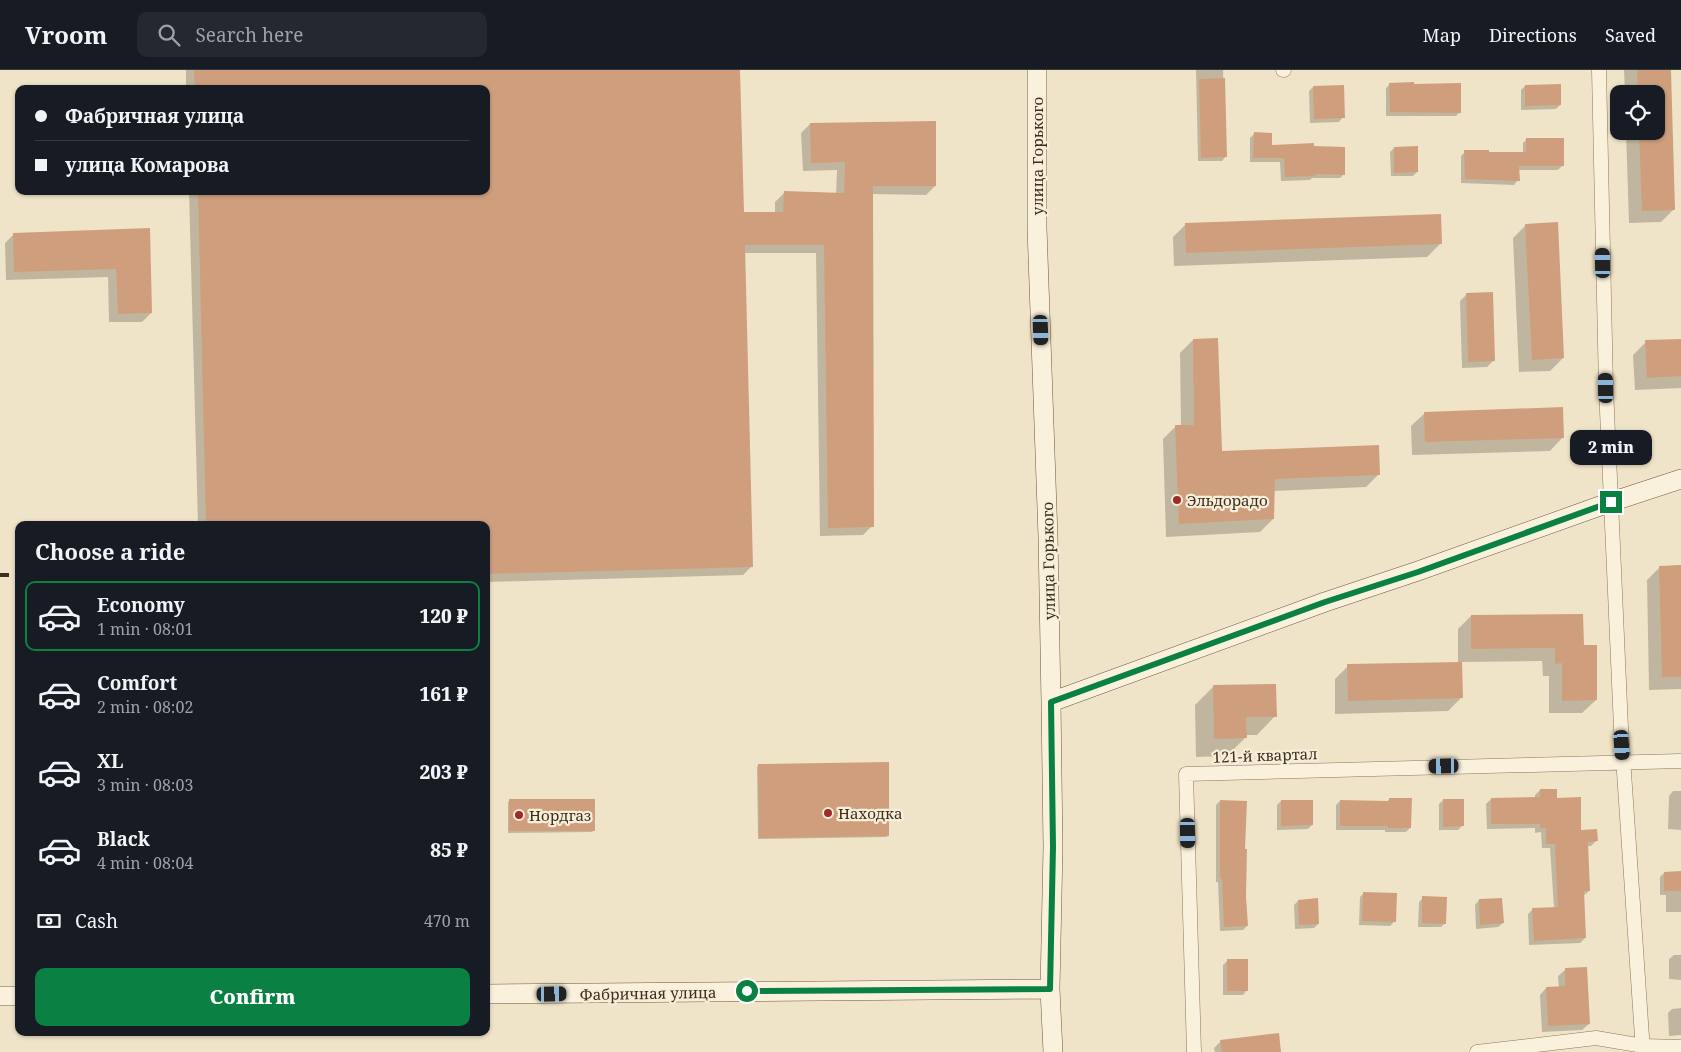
<!DOCTYPE html>
<html lang="en">
<head>
<meta charset="utf-8">
<style>
	body { margin:0; font-family:"Noto Serif",serif; background:#242831; color:#f1f3f6; height:100vh; display:flex; flex-direction:column; font-size:19px; white-space:nowrap }
	* { box-sizing:border-box; margin:0 }
	p { font-size:16px; color:#9ea1a6 }
	.icon { flex:none; width:28px; height:28px; fill:none; stroke:currentColor; stroke-width:2; stroke-linecap:round; stroke-linejoin:round }
	.map { position:relative; flex:1; overflow:hidden }
	.panel { position:absolute; left:15px; top:451px; width:475px; height:515px; display:flex; flex-direction:column; background:#171b24; border-radius:10px; box-shadow:0 1px 4px #0004 }
	.panel>* { flex:none }
	.guide { position:absolute; left:15px; top:15px; width:475px; height:110px; border-radius:10px; box-shadow:0 1px 4px #0004; display:grid; align-content:center; height:110px; padding:0 20px; background:#171b24 }
	.controls { position:absolute; left:1610px; top:15px; display:grid; gap:10px }
	.controls a { display:grid; place-items:center; width:55px; height:55px; border-radius:10px; background:#171b24; box-shadow:0 1px 4px #0004; font-size:25px }
	.end { position:absolute; width:22px; height:22px; margin:-11px; border:6px solid #0b8043; background:#fff; box-shadow:0 0 0 2px #fff }
	.from { border-radius:50% }
	.bubble { position:absolute; height:35px; border-radius:10px; background:#171b24; box-shadow:0 1px 4px #0004; font-size:16px; font-weight:800; line-height:35px; text-align:center }
	.car { position:absolute; width:15px; height:30px; margin:-15px -8px; border-radius:6px; box-shadow:0 0 4px 1px #0007; background:linear-gradient(#222 24%,#8ab4d8 0 40%,#222 0 76%,#8ab4d8 0 86%,#222 0) }
	.guide b { display:flex; align-items:center; gap:18px; height:48px; font-size:19px }
	.guide b+b { border-top:1px solid #363941 }
	.guide i { width:12px; height:12px; background:#f1f3f6 }
	ul { padding:0; list-style:none }
	li { display:flex; align-items:center; gap:15px; height:70px; margin:0 10px 8px; padding:0 10px; border:2px solid transparent; border-radius:10px }
	li div { flex:1 }
	li b { display:block; font-size:19px }
	li em { font-style:normal; font-weight:800 }
	li.current { border-color:#0b8043 }
	li>.icon { width:45px; height:45px; stroke-width:1.5 }
	h2 { padding:0 20px; font-size:22px; line-height:60px }
	.pay { display:flex; align-items:center; gap:12px; height:55px; padding:0 20px; font-size:19px }
	.pay p { margin-inline-start:auto }
	.action { display:flex; gap:10px; margin-top:auto; padding:10px 20px }
	.action a { flex:1; height:58px; border-radius:10px; background:#0b8043; color:#fff; font-size:20px; font-weight:800; line-height:58px; text-align:center }
	header { display:flex; align-items:center; gap:30px; box-sizing:border-box; height:70px; padding:0 25px; background:#171b24; border-bottom:1px solid #363941 }
	header strong { font-size:24px }
	nav { display:flex; gap:28px; margin-inline-start:auto; font-size:18px }
	.search { width:350px; height:45px; background:#242831; display:flex; align-items:center; gap:12px; box-sizing:border-box; padding:0 18px; border-radius:10px; color:#9ea1a6; font-size:19px }
	.map>svg:first-child { display:block }
	.shadow { fill:#0003 }
	.building { fill:#cf9f7d }
	.lines { fill:none; stroke-linecap:round; stroke-linejoin:round }
	.street-casing { stroke:#8d765c; stroke-width:15 }
	.secondary-casing { stroke:#6f573f; stroke-width:20 }
	.street { stroke:#faf1dc; stroke-width:14 }
	.secondary { stroke:#faf1dc; stroke-width:19 }
	.rail { stroke:#3d2e20; stroke-width:4; stroke-dasharray:9 9; stroke-linecap:butt }
	.route { stroke:#0b8043; stroke-width:6 }
	.poi-dot { fill:#9e2a2b; stroke:#f7eed8; stroke-width:2 }
	.labels { text-anchor:middle; dominant-baseline:central; stroke-width:4.5; stroke-linejoin:round; paint-order:stroke }
	.street-label { font-size:15px; fill:#3d2e20; stroke:#f7eed8 }
	.poi-label { font-size:15px; fill:#3d2e20; stroke:#f7eed8; text-anchor:start }
</style>
</head>
<body>
<header>
<strong>Vroom</strong>
<div class="search"><svg class="icon" aria-label="search" viewBox="0 0 24 24"><circle cx="10" cy="10" r="6"/><path d="M15 15l6 6"/></svg>Search here</div>
<nav><a>Map</a><a>Directions</a><a>Saved</a></nav>
</header>
<div class="map">
<svg width="1681" height="982" viewBox="0 0 1681 982">
	<rect width="100%" height="100%" fill="#f0e4c8"/>
	<path class="shadow" d="M 186,0 L 739,0 L 743,143 L 775,143 L 775,132 L 784,123 L 836,124 L 837,100 L 803,101 L 801,63 L 810,54 L 935,116 L 926,125 L 872,124 L 872,456 L 863,465 L 820,466 L 816,183 L 744,183 L 752,496 L 743,505 L 486,512 L 486,455 L 198,455 L 189,121 L 486,121 L 486,19 L 186,19 Z
		M 1196,0 L 1223,0 L 1226,86 L 1222,91 L 1198,91 Z
		M 1624,0 L 1670,0 L 1674,139 L 1661,152 L 1629,153 L 1626,61 L 1656,61 L 1656,24 L 1625,24 Z
		M 1390,14 L 1413,15 L 1460,42 L 1456,46 L 1386,46 L 1386,18 Z
		M 1525,16 L 1560,35 L 1556,39 L 1521,40 L 1521,20 Z
		M 1313,17 L 1343,47 L 1339,52 L 1310,53 L 1309,21 Z
		M 1254,64 L 1270,76 L 1313,78 L 1344,104 L 1340,108 L 1312,108 L 1310,110 L 1281,111 L 1280,92 L 1250,92 L 1250,68 Z
		M 1527,69 L 1562,96 L 1558,100 L 1518,100 L 1518,110 L 1514,115 L 1461,113 L 1461,86 L 1465,82 L 1488,83 L 1523,83 L 1523,73 Z
		M 1394,78 L 1417,102 L 1413,106 L 1391,106 L 1390,82 Z
		M 1186,154 L 1440,174 L 1427,187 L 1174,196 L 1173,167 Z
		M 1526,155 L 1563,288 L 1550,301 L 1519,302 L 1513,168 Z
		M 149,160 L 151,243 L 142,252 L 109,252 L 108,207 L 6,210 L 5,173 L 14,164 Z
		M 1466,225 L 1494,290 L 1487,297 L 1462,298 L 1460,231 Z
		M 1193,270 L 1221,382 L 1379,404 L 1366,417 L 1274,421 L 1273,449 L 1260,462 L 1166,467 L 1163,369 L 1176,356 L 1181,356 L 1180,283 Z
		M 1681,270 L 1681,318 L 1635,320 L 1633,285 L 1646,272 Z
		M 1425,343 L 1563,367 L 1550,381 L 1412,385 L 1411,356 Z
		M 1681,495 L 1681,619 L 1649,620 L 1647,510 L 1660,497 Z
		M 1471,546 L 1582,577 L 1596,630 L 1582,643 L 1549,643 L 1549,606 L 1543,606 L 1542,591 L 1461,592 L 1461,628 L 1448,641 L 1335,644 L 1335,609 L 1348,596 L 1458,593 L 1458,559 Z
		M 1213,617 L 1275,646 L 1257,665 L 1245,665 L 1245,668 L 1227,686 L 1196,687 L 1195,635 Z
		M 759,695 L 888,766 L 886,767 L 758,769 L 757,697 Z
		M 1540,720 L 1556,729 L 1580,761 L 1596,771 L 1591,776 L 1586,776 L 1589,821 L 1583,826 L 1585,868 L 1580,873 L 1529,875 L 1528,844 L 1533,839 L 1554,838 L 1550,778 L 1542,778 L 1541,762 L 1535,763 L 1535,758 L 1487,759 L 1486,734 L 1491,729 L 1535,728 L 1535,725 Z
		M 1673,721 L 1681,721 L 1681,760 L 1668,759 L 1669,726 Z
		M 1389,729 L 1410,758 L 1406,762 L 1385,762 L 1385,760 L 1336,760 L 1336,735 L 1340,731 L 1387,732 Z
		M 1443,730 L 1462,756 L 1458,760 L 1439,760 L 1439,734 Z
		M 509,731 L 594,760 L 592,762 L 508,763 L 508,732 Z
		M 1220,731 L 1244,780 L 1247,856 L 1243,860 L 1220,861 L 1218,812 L 1216,812 L 1216,735 Z
		M 1281,731 L 1312,755 L 1308,759 L 1277,760 L 1277,735 Z
		M 1664,803 L 1681,803 L 1681,842 L 1666,842 L 1666,825 L 1660,825 L 1660,807 Z
		M 1364,823 L 1394,852 L 1390,856 L 1359,855 L 1360,827 Z
		M 1423,828 L 1445,853 L 1441,857 L 1418,857 L 1419,832 Z
		M 1479,830 L 1503,853 L 1498,857 L 1476,859 L 1475,835 Z
		M 1298,831 L 1318,854 L 1314,858 L 1295,859 L 1294,835 Z
		M 1674,885 L 1681,885 L 1681,910 L 1669,909 L 1669,889 Z
		M 1228,890 L 1247,920 L 1243,925 L 1223,925 L 1223,895 Z
		M 1565,900 L 1589,954 L 1582,960 L 1542,962 L 1540,925 L 1546,918 L 1559,918 L 1558,906 Z
		M 1681,938 L 1681,965 L 1669,966 L 1668,943 L 1672,939 Z
		M 1221,971 L 1280,982 L 1215,982 L 1214,978 Z"/>
	<path class="building" d="M 194,0 L 740,0 L 744,142 L 783,142 L 784,121 L 844,123 L 845,92 L 811,93 L 810,53 L 936,51 L 936,116 L 873,116 L 874,457 L 828,458 L 824,175 L 745,175 L 753,497 L 486,504 L 486,455 L 206,455 L 198,121 L 486,121 L 486,19 L 195,19 Z
		M 1637,0 L 1671,0 L 1675,140 L 1642,141 L 1639,61 L 1656,61 L 1656,24 L 1638,24 Z
		M 1225,8 L 1227,87 L 1201,88 L 1199,9 Z
		M 1414,12 L 1414,14 L 1461,13 L 1461,43 L 1390,42 L 1389,13 Z
		M 1561,14 L 1561,35 L 1525,36 L 1525,15 Z
		M 1344,15 L 1345,48 L 1314,49 L 1313,16 Z
		M 1254,62 L 1272,63 L 1272,75 L 1314,73 L 1314,76 L 1345,77 L 1345,105 L 1315,104 L 1316,106 L 1285,107 L 1284,88 L 1253,88 Z
		M 1526,68 L 1564,68 L 1564,96 L 1519,96 L 1520,111 L 1465,109 L 1464,80 L 1489,80 L 1489,82 L 1526,82 Z
		M 1418,76 L 1418,102 L 1394,103 L 1394,77 Z
		M 1441,144 L 1442,174 L 1186,183 L 1185,153 Z
		M 1558,152 L 1564,288 L 1532,290 L 1525,154 Z
		M 150,158 L 152,243 L 118,244 L 116,199 L 14,202 L 13,163 Z
		M 1493,222 L 1495,291 L 1468,292 L 1466,223 Z
		M 1218,268 L 1222,381 L 1379,375 L 1380,405 L 1275,409 L 1274,449 L 1179,454 L 1175,355 L 1194,355 L 1193,269 Z
		M 1681,269 L 1681,306 L 1647,308 L 1645,270 Z
		M 1563,337 L 1564,368 L 1425,372 L 1424,342 Z
		M 1681,495 L 1681,607 L 1662,607 L 1659,496 Z
		M 1583,544 L 1584,575 L 1597,575 L 1597,630 L 1562,631 L 1562,593 L 1555,594 L 1555,578 L 1471,579 L 1471,545 Z
		M 1462,592 L 1463,628 L 1348,631 L 1347,594 Z
		M 1276,614 L 1277,647 L 1246,647 L 1247,668 L 1214,669 L 1213,615 Z
		M 889,692 L 889,766 L 759,768 L 758,694 Z
		M 1540,719 L 1557,719 L 1557,728 L 1581,727 L 1581,760 L 1597,759 L 1598,771 L 1588,772 L 1590,821 L 1584,821 L 1586,868 L 1534,871 L 1532,838 L 1558,837 L 1555,774 L 1546,774 L 1546,758 L 1540,758 L 1540,754 L 1491,754 L 1491,728 L 1540,727 Z
		M 1389,728 L 1412,728 L 1411,758 L 1388,758 L 1388,756 L 1340,756 L 1340,730 L 1389,731 Z
		M 509,729 L 595,729 L 595,761 L 509,761 Z
		M 1443,729 L 1464,729 L 1464,756 L 1443,757 Z
		M 1220,730 L 1247,731 L 1245,779 L 1247,779 L 1246,827 L 1248,856 L 1224,857 L 1222,809 L 1220,809 Z
		M 1281,730 L 1313,730 L 1313,755 L 1281,756 Z
		M 1681,801 L 1681,821 L 1664,821 L 1664,802 Z
		M 1363,822 L 1397,823 L 1396,852 L 1362,851 Z
		M 1422,826 L 1447,827 L 1446,854 L 1422,853 Z
		M 1318,828 L 1319,854 L 1299,855 L 1298,830 Z
		M 1502,828 L 1504,853 L 1480,855 L 1479,829 Z
		M 1227,889 L 1248,889 L 1248,921 L 1227,921 Z
		M 1587,897 L 1590,954 L 1548,956 L 1546,917 L 1565,916 L 1565,898 Z
		M 1279,963 L 1281,982 L 1222,982 L 1220,970 Z"/>
	<g class="lines">
		<g class="street-casing">
			<path id="street" d="M 1283,0 L 1284,0
				M 1599,0 L 1606,318 L 1621,658 L 1643,982
				M 1194,982 L 1186,704 L 1681,691
				M 1477,982 L 1596,968 L 1643,976 L 1681,977"/>
		</g>
		<g class="secondary-casing">
			<path id="secondary" d="M 1037,0 L 1037,158 L 1048,467 L 1051,632 L 1053,777 L 1050,919 L 1053,982
				M 1051,632 L 1325,532 L 1418,501 L 1611,432 L 1681,409
				M 486,924 L 1050,919
				M 0,926 L 19,926"/>
		</g>
		<use href="#street" class="street"/>
		<use href="#secondary" class="secondary"/>
		<path class="rail" d="M 0,505 L 19,505"/>
	</g>
	<g class="lines">
		<path class="route" d="M 747,921 L 1050,919 L 1053,777 L 1051,632 L 1325,532 L 1418,502 L 1611,432"/>
	</g>
	<g class="poi-dot">
		<circle cx="1177" cy="430" r="5"/>
		<circle cx="828" cy="743" r="5"/>
		<circle cx="519" cy="745" r="5"/>
	</g>
	<g class="labels">
		<g class="street-label">
			<text transform="translate(1037 86) rotate(-90)">улица Горького</text>
			<text transform="translate(1048 491) rotate(-91)">улица Горького</text>
			<text transform="translate(1265 685) rotate(-2)">121-й квартал</text>
			<text transform="translate(648 923) rotate(-1)">Фабричная улица</text>
		</g>
		<g class="poi-label">
			<text x="1187" y="430">Эльдорадо</text>
			<text x="838" y="743">Находка</text>
			<text x="529" y="745">Нордгаз</text>
		</g>
	</g>
</svg>
<div class="controls">
<a><svg class="icon" aria-label="locate" viewBox="0 0 24 24"><circle cx="12" cy="12" r="6"/><path d="M12 2v4M12 18v4M2 12h4M18 12h4"/></svg></a>
</div>
<i class="end from" style="left:747px;top:921px"></i>
<i class="end" style="left:1611px;top:432px"></i>
<div class="bubble" style="left:1570px;top:360px;width:82px">2 min</div>
<i class="car" style="left:1603px;top:193px;rotate:359deg"></i>
<i class="car" style="left:1041px;top:260px;rotate:178deg"></i>
<i class="car" style="left:1606px;top:318px;rotate:359deg"></i>
<i class="car" style="left:1622px;top:675px;rotate:176deg"></i>
<i class="car" style="left:1444px;top:696px;rotate:269deg"></i>
<i class="car" style="left:1188px;top:763px;rotate:179deg"></i>
<i class="car" style="left:552px;top:924px;rotate:89deg"></i>
<div class="guide">
<b><i class="from"></i>Фабричная улица</b>
<b><i></i>улица Комарова</b>
</div>
<section class="panel">
<h2>Choose a ride</h2>
<ul>
<li class="current"><svg class="icon" aria-label="car" viewBox="0 0 24 24"><path d="M5 17H2v-5l4-1 3-4h7l3 4 3 1v5h-3M9 17h6M6 11h13"/><circle cx="7" cy="17" r="2"/><circle cx="17" cy="17" r="2"/></svg><div><b>Economy</b><p>1 min · 08:01</p></div><em>120 ₽</em></li>
<li><svg class="icon" aria-label="car" viewBox="0 0 24 24"><path d="M5 17H2v-5l4-1 3-4h7l3 4 3 1v5h-3M9 17h6M6 11h13"/><circle cx="7" cy="17" r="2"/><circle cx="17" cy="17" r="2"/></svg><div><b>Comfort</b><p>2 min · 08:02</p></div><em>161 ₽</em></li>
<li><svg class="icon" aria-label="car" viewBox="0 0 24 24"><path d="M5 17H2v-5l4-1 3-4h7l3 4 3 1v5h-3M9 17h6M6 11h13"/><circle cx="7" cy="17" r="2"/><circle cx="17" cy="17" r="2"/></svg><div><b>XL</b><p>3 min · 08:03</p></div><em>203 ₽</em></li>
<li><svg class="icon" aria-label="car" viewBox="0 0 24 24"><path d="M5 17H2v-5l4-1 3-4h7l3 4 3 1v5h-3M9 17h6M6 11h13"/><circle cx="7" cy="17" r="2"/><circle cx="17" cy="17" r="2"/></svg><div><b>Black</b><p>4 min · 08:04</p></div><em>85 ₽</em></li>
</ul>
<div class="pay"><svg class="icon" aria-label="cash" viewBox="0 0 24 24"><path d="M3 7h18v10H3z"/><circle cx="12" cy="12" r="2"/></svg>Cash<p>470 m</p></div>
<div class="action"><a>Confirm</a></div>
</section>
</div>
</body>
</html>
